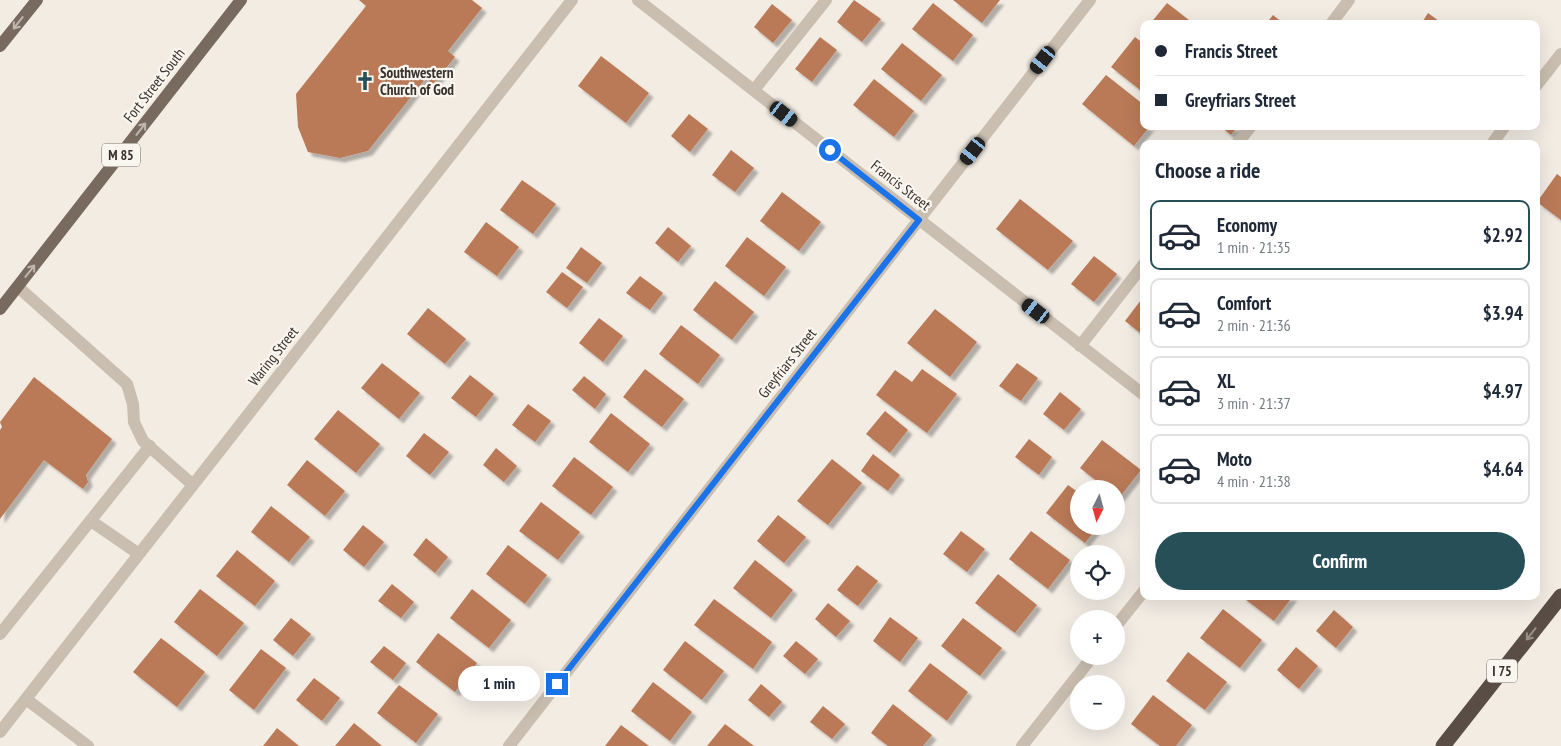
<!DOCTYPE html>
<html lang="en">
<head>
<meta charset="utf-8">
<style>
	body { margin:0; font-family:"PT Sans Narrow",sans-serif; background:#f2f2f3; color:#1f2937; height:100vh; display:flex; flex-direction:column; font-size:19px; white-space:nowrap }
	* { box-sizing:border-box; margin:0 }
	p { font-size:16px; color:#747a83 }
	.icon { flex:none; width:28px; height:28px; fill:none; stroke:currentColor; stroke-width:2; stroke-linecap:round; stroke-linejoin:round }
	.map { position:relative; flex:1; overflow:hidden }
	.panel { position:absolute; left:1140px; top:140px; width:400px; height:460px; display:flex; flex-direction:column; background:#fff; border-radius:10px; box-shadow:0 5px 20px #0002 }
	.panel>* { flex:none }
	.hud { position:absolute; left:1140px; top:20px; width:400px; height:110px; border-radius:10px; box-shadow:0 5px 20px #0002; display:grid; align-content:center; height:110px; padding:0 15px; background:#fff }
	.needle { width:32px; rotate:186deg }
	.tools { position:absolute; left:1070px; top:480px; display:grid; gap:10px }
	.tools a { display:grid; place-items:center; width:55px; height:55px; border-radius:50%; background:#fff; box-shadow:0 5px 20px #0002; font-size:25px }
	.end { position:absolute; width:22px; height:22px; margin:-11px; border:6px solid #1a73e8; background:#fff; box-shadow:0 0 0 2px #fff }
	.from { border-radius:50% }
	.bubble { position:absolute; height:35px; border-radius:18px; background:#fff; box-shadow:0 5px 20px #0002; font-size:16px; font-weight:800; line-height:35px; text-align:center }
	.car { position:absolute; width:15px; height:30px; margin:-15px -8px; border-radius:6px; box-shadow:0 0 4px 1px #0007; background:linear-gradient(#222 24%,#8ab4d8 0 40%,#222 0 76%,#8ab4d8 0 86%,#222 0) }
	.hud b { display:flex; align-items:center; gap:18px; height:48px; font-size:19px }
	.hud b+b { border-top:1px solid #e0e1e3 }
	.hud i { width:12px; height:12px; background:#1f2937 }
	ul { padding:0; list-style:none }
	li { display:flex; align-items:center; gap:15px; height:70px; margin:0 10px 8px; padding:0 5px; border:2px solid #e0e1e3; border-radius:10px }
	li div { flex:1 }
	li b { display:block; font-size:19px }
	li em { font-style:normal; font-weight:800 }
	li.current { border-color:#264f57 }
	li>.icon { width:45px; height:45px; stroke-width:1.5 }
	h2 { padding:0 15px; font-size:22px; line-height:60px }
	.action { display:flex; gap:10px; margin-top:auto; padding:10px 15px }
	.action a { flex:1; height:58px; border-radius:30px; background:#264f57; color:#fff; font-size:20px; font-weight:800; line-height:58px; text-align:center }
	.map>svg:first-child { display:block }
	.building { fill:#ba7a58; filter:url(#shadow) }
	.lines { fill:none; stroke-linecap:round; stroke-linejoin:round }
	.minor { stroke:#c9beaf; stroke-width:12 }
	.major { stroke:#796a5f; stroke-width:12 }
	.highway { stroke:#594d45; stroke-width:15 }
	.oneway { stroke:#bfb7ae }
	.oneway2 { stroke:#999189 }
	.route { stroke:#1a73e8; stroke-width:6 }
	.labels { text-anchor:middle; dominant-baseline:central; stroke-width:4.5; stroke-linejoin:round; paint-order:stroke }
	.shield { fill:#f9f6ef; stroke:#736d66; stroke-width:1 }
	.shield-label { font-size:14px; font-weight:bold; fill:#39322c }
	.poi-label { font-size:15px; font-weight:bold; fill:#39322c; stroke:#f9f6ef; text-anchor:start }
	.street-label { font-size:15px; fill:#39322c; stroke:#f9f6ef }
</style>
</head>
<body>
<div class="map">
<svg width="1561" height="746" viewBox="0 0 1561 746">
	<defs>
		<filter id="shadow"><feDropShadow dx="4.5" dy="4.5" stdDeviation="1" flood-color="#0004"/></filter>
	</defs>
	<rect width="100%" height="100%" fill="#f2ece3"/>
	<path class="building" d="M 359,0 L 472,0 L 482,8 L 448,51 L 455,57 L 433,84 L 426,78 L 368,151 L 340,158 L 308,152 L 298,127 L 296,94 L 366,6 Z
		M 854,0 L 881,19 L 862,42 L 837,22 Z
		M 953,0 L 1000,0 L 982,23 Z
		M 933,3 L 973,35 L 953,61 L 912,29 Z
		M 1167,3 L 1194,24 L 1150,24 Z
		M 772,4 L 792,20 L 773,43 L 754,27 Z
		M 1428,13 L 1443,24 L 1421,24 Z
		M 1273,15 L 1284,24 L 1266,24 Z
		M 820,37 L 837,50 L 812,82 L 795,69 Z
		M 1135,37 L 1144,44 L 1144,93 L 1111,67 Z
		M 902,43 L 942,75 L 921,101 L 881,69 Z
		M 601,56 L 649,93 L 626,123 L 578,86 Z
		M 1106,75 L 1144,105 L 1144,126 L 1150,126 L 1134,146 L 1082,104 Z
		M 874,79 L 914,111 L 894,137 L 853,105 Z
		M 689,114 L 708,129 L 690,152 L 671,136 Z
		M 1220,126 L 1238,126 L 1231,135 Z
		M 731,150 L 754,168 L 735,192 L 712,175 Z
		M 1557,174 L 1561,177 L 1561,220 L 1537,202 Z
		M 522,180 L 556,204 L 533,234 L 500,210 Z
		M 782,192 L 821,222 L 799,251 L 760,221 Z
		M 1020,199 L 1073,241 L 1048,270 L 996,229 Z
		M 486,222 L 519,247 L 497,276 L 464,252 Z
		M 668,227 L 691,246 L 678,262 L 655,243 Z
		M 747,237 L 786,267 L 764,296 L 725,266 Z
		M 581,247 L 602,263 L 587,283 L 566,268 Z
		M 1094,256 L 1117,274 L 1094,302 L 1071,284 Z
		M 562,272 L 583,287 L 567,308 L 546,292 Z
		M 640,276 L 663,293 L 650,310 L 626,293 Z
		M 715,281 L 754,312 L 732,340 L 693,310 Z
		M 1144,296 L 1144,336 L 1125,321 Z
		M 428,308 L 466,339 L 445,364 L 407,334 Z
		M 935,309 L 977,342 L 950,377 L 907,343 Z
		M 599,318 L 623,336 L 603,362 L 579,343 Z
		M 681,325 L 720,355 L 698,384 L 659,354 Z
		M 382,363 L 420,393 L 399,419 L 361,388 Z
		M 1017,363 L 1038,378 L 1021,401 L 999,386 Z
		M 645,369 L 684,399 L 662,427 L 623,397 Z
		M 922,369 L 957,394 L 927,433 L 876,395 L 895,370 L 912,382 Z
		M 470,375 L 494,394 L 476,417 L 451,398 Z
		M 584,376 L 606,394 L 595,409 L 572,390 Z
		M 34,377 L 112,439 L 86,475 L 88,482 L 83,489 L 44,460 L 0,519 L 0,430 L 2,427 L 0,422 Z
		M 1060,392 L 1081,409 L 1064,430 L 1043,414 Z
		M 528,404 L 551,421 L 535,442 L 512,425 Z
		M 338,410 L 380,444 L 356,473 L 314,439 Z
		M 885,411 L 908,430 L 890,453 L 866,434 Z
		M 611,413 L 650,444 L 628,472 L 589,442 Z
		M 424,433 L 449,452 L 430,475 L 406,456 Z
		M 1029,439 L 1052,457 L 1039,475 L 1015,457 Z
		M 1102,440 L 1141,470 L 1119,498 L 1116,496 L 1116,489 L 1107,489 L 1080,468 Z
		M 496,448 L 517,466 L 504,482 L 483,465 Z
		M 873,454 L 900,475 L 888,491 L 861,471 Z
		M 574,457 L 613,487 L 591,515 L 552,486 Z
		M 832,459 L 862,483 L 828,525 L 797,501 Z
		M 307,460 L 345,491 L 325,516 L 287,485 Z
		M 1068,485 L 1079,493 L 1079,526 L 1098,526 L 1085,543 L 1046,513 Z
		M 541,502 L 580,532 L 558,560 L 519,531 Z
		M 271,506 L 310,537 L 289,562 L 251,532 Z
		M 778,515 L 806,537 L 784,563 L 757,541 Z
		M 363,525 L 384,542 L 364,567 L 343,550 Z
		M 961,531 L 985,549 L 967,572 L 943,554 Z
		M 1031,531 L 1070,560 L 1048,589 L 1009,559 Z
		M 426,538 L 448,557 L 435,573 L 413,555 Z
		M 508,545 L 547,575 L 525,604 L 486,574 Z
		M 237,550 L 275,581 L 255,606 L 216,576 Z
		M 755,560 L 793,590 L 771,618 L 733,588 Z
		M 857,565 L 878,581 L 858,606 L 837,590 Z
		M 998,574 L 1037,605 L 1015,633 L 975,603 Z
		M 392,584 L 414,602 L 401,618 L 378,601 Z
		M 200,589 L 244,623 L 217,656 L 174,622 Z
		M 472,589 L 511,620 L 489,648 L 450,618 Z
		M 1241,596 L 1293,596 L 1274,621 Z
		M 714,599 L 772,642 L 753,669 L 694,625 Z
		M 828,603 L 850,621 L 836,637 L 815,619 Z
		M 1223,609 L 1262,640 L 1240,668 L 1200,638 Z
		M 1334,610 L 1353,627 L 1336,648 L 1316,631 Z
		M 890,617 L 918,638 L 900,662 L 873,641 Z
		M 291,618 L 311,634 L 293,656 L 273,640 Z
		M 963,618 L 1002,648 L 980,676 L 941,646 Z
		M 438,633 L 477,663 L 455,692 L 416,662 Z
		M 161,638 L 205,672 L 177,707 L 133,672 Z
		M 685,641 L 724,671 L 702,700 L 663,670 Z
		M 796,641 L 818,659 L 805,674 L 783,656 Z
		M 384,646 L 406,663 L 393,680 L 370,662 Z
		M 1296,647 L 1318,666 L 1299,689 L 1277,670 Z
		M 261,649 L 286,668 L 254,710 L 229,690 Z
		M 1188,652 L 1227,682 L 1205,710 L 1166,681 Z
		M 930,663 L 968,692 L 947,721 L 908,691 Z
		M 314,678 L 340,698 L 322,721 L 296,700 Z
		M 653,682 L 692,712 L 670,741 L 631,711 Z
		M 761,684 L 782,702 L 769,717 L 748,700 Z
		M 399,685 L 438,714 L 416,743 L 377,713 Z
		M 1153,695 L 1192,725 L 1176,746 L 1160,746 L 1131,724 Z
		M 893,704 L 932,735 L 923,746 L 888,746 L 871,733 Z
		M 823,706 L 845,724 L 832,739 L 810,722 Z
		M 354,723 L 382,746 L 335,746 Z
		M 725,724 L 754,746 L 707,746 Z
		M 621,725 L 649,746 L 605,746 Z
		M 277,728 L 299,746 L 263,746 Z"/>
	<g class="lines">
		<path class="minor" d="M 638,0 L 1144,395
			M 1331,24 L 1349,0
			M 1536,86 L 1561,54
			M 754,90 L 826,0
			M 1237,144 L 1251,126
			M 1492,144 L 1505,126
			M 18,287 L 127,384 L 133,404 L 134,422 L 143,441 L 193,485
			M 1080,346 L 1144,264
			M 91,521 L 139,554
			M 1116,626 L 1144,591
			M 0,634 L 150,446
			M 26,699 L 88,746
			M 0,732 L 572,0
			M 509,746 L 1090,0
			M 1022,746 L 1093,656"/>
		<path class="major" d="M 0,46 L 37,0
			M 0,309 L 241,0"/>
		<path class="highway" d="M 1443,746 L 1561,596"/>
	</g>
	<defs><path id="oneway-shaft" d="M-6 0H5M1.5-3L5.5 0L1.5 3" fill="none" stroke-width="1.6" stroke-linecap="round" stroke-linejoin="round" transform="scale(1.25)"/></defs>
	<g class="oneway">
		<use href="#oneway-shaft" transform="translate(18 23) rotate(128)"/>
		<use href="#oneway-shaft" transform="translate(141 129) rotate(-52)"/>
		<use href="#oneway-shaft" transform="translate(30 271) rotate(-52)"/>
	</g>
	<use class="oneway2" href="#oneway-shaft" transform="translate(1531 634) rotate(128)"/>
	<g class="lines">
		<path class="route" d="M 557,684 L 919,220 L 830,150"/>
	</g>
	<defs>
		<g id="church-bare" transform="scale(1.5)"><path d="M-1.2-6h2.4v3.5h3.3v2.4h-3.3V6h-2.4V-.1h-3.3v-2.4h3.3Z" fill="#264f57" stroke="#f9f6ef" stroke-width="2.5" paint-order="stroke"/></g>
	</defs>
	<g fill-rule="evenodd">
		<use href="#church-bare" x="365" y="81"/>
	</g>
	<g class="labels">
		<g class="shield">
			<rect x="102" y="143.5" width="38" height="23" rx="4"/>
			<rect x="1487" y="659.5" width="30" height="23" rx="4"/>
		</g>
		<g class="shield-label">
			<text x="121" y="155">M 85</text>
			<text x="1502" y="671">I 75</text>
		</g>
		<g class="poi-label">
			<text x="380" y="72">Southwestern<tspan x="380" dy="17">Church of God</tspan></text>
		</g>
		<g class="street-label">
			<text transform="translate(154 85) rotate(-52)">Fort Street South</text>
			<text transform="translate(901 185) rotate(38)">Francis Street</text>
			<text transform="translate(273 356) rotate(-52)">Waring Street</text>
			<text transform="translate(787 363) rotate(-52)">Greyfriars Street</text>
		</g>
	</g>
</svg>
<div class="tools">
<a><svg class="needle" viewBox="-14 -14 28 28"><path d="M0-13l5 13h-10z" fill="#e53935"/><path d="M0 13l5-13h-10z" fill="#747a83"/></svg></a>
<a><svg class="icon" aria-label="locate" viewBox="0 0 24 24"><circle cx="12" cy="12" r="6"/><path d="M12 2v4M12 18v4M2 12h4M18 12h4"/></svg></a>
<a>+</a>
<a>−</a>
</div>
<i class="end from" style="left:830px;top:150px"></i>
<i class="end" style="left:557px;top:684px"></i>
<div class="bubble" style="left:458px;top:666px;width:82px">1 min</div>
<i class="car" style="left:1043px;top:60px;rotate:218deg"></i>
<i class="car" style="left:784px;top:114px;rotate:128deg"></i>
<i class="car" style="left:973px;top:151px;rotate:218deg"></i>
<i class="car" style="left:1036px;top:311px;rotate:307deg"></i>
<div class="hud">
<b><i class="from"></i>Francis Street</b>
<b><i></i>Greyfriars Street</b>
</div>
<section class="panel">
<h2>Choose a ride</h2>
<ul>
<li class="current"><svg class="icon" aria-label="car" viewBox="0 0 24 24"><path d="M5 17H2v-5l4-1 3-4h7l3 4 3 1v5h-3M9 17h6M6 11h13"/><circle cx="7" cy="17" r="2"/><circle cx="17" cy="17" r="2"/></svg><div><b>Economy</b><p>1 min · 21:35</p></div><em>$2.92</em></li>
<li><svg class="icon" aria-label="car" viewBox="0 0 24 24"><path d="M5 17H2v-5l4-1 3-4h7l3 4 3 1v5h-3M9 17h6M6 11h13"/><circle cx="7" cy="17" r="2"/><circle cx="17" cy="17" r="2"/></svg><div><b>Comfort</b><p>2 min · 21:36</p></div><em>$3.94</em></li>
<li><svg class="icon" aria-label="car" viewBox="0 0 24 24"><path d="M5 17H2v-5l4-1 3-4h7l3 4 3 1v5h-3M9 17h6M6 11h13"/><circle cx="7" cy="17" r="2"/><circle cx="17" cy="17" r="2"/></svg><div><b>XL</b><p>3 min · 21:37</p></div><em>$4.97</em></li>
<li><svg class="icon" aria-label="car" viewBox="0 0 24 24"><path d="M5 17H2v-5l4-1 3-4h7l3 4 3 1v5h-3M9 17h6M6 11h13"/><circle cx="7" cy="17" r="2"/><circle cx="17" cy="17" r="2"/></svg><div><b>Moto</b><p>4 min · 21:38</p></div><em>$4.64</em></li>
</ul>
<div class="action"><a>Confirm</a></div>
</section>
</div>
</body>
</html>
